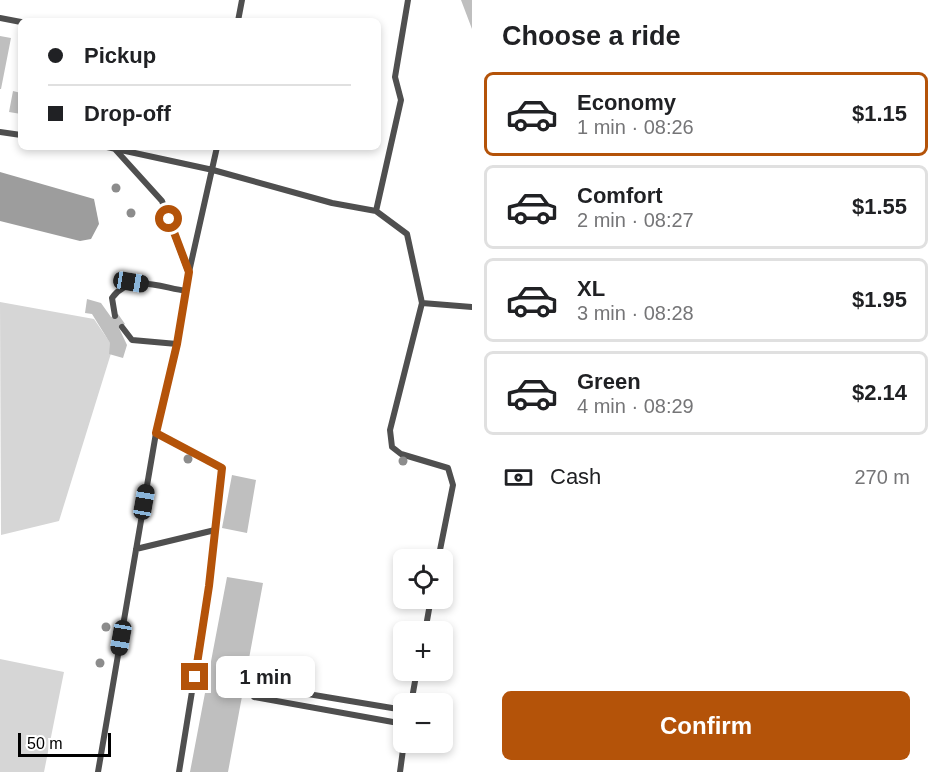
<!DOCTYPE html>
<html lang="en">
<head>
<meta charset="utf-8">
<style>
	body { margin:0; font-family:Arial,sans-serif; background:#f6f6f6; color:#202124; height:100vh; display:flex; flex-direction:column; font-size:22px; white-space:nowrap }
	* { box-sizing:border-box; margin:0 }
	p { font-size:20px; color:#757577 }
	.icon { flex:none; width:33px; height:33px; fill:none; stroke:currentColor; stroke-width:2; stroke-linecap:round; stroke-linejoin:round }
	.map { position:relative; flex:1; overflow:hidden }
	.panel { display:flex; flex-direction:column; background:#fff; width:468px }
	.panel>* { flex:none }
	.guide { position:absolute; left:18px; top:18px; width:363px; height:132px; border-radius:9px; box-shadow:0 3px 9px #0003; display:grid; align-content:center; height:132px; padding:0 30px; background:#fff }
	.fabs { position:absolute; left:393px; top:549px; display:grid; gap:12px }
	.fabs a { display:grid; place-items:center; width:60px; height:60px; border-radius:9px; background:#fff; box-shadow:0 3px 9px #0003; font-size:30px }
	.scale { position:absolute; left:18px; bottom:15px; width:93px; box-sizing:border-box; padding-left:6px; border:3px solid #000; border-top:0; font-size:16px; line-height:21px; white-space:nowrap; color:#000; -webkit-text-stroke:4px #fff; paint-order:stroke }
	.end { position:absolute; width:27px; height:27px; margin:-14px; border:8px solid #b45309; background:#fff; box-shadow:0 0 0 3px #fff }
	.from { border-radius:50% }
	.bubble { position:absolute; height:42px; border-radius:9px; background:#fff; box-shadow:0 3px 9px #0003; font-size:20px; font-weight:800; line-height:42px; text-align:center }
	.car { position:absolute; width:18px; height:36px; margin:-18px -9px; border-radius:8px; box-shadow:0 0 4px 2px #0007; background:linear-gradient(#222 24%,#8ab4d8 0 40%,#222 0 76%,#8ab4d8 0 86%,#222 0) }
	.guide b { display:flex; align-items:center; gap:21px; height:57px; font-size:22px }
	.guide b+b { border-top:2px solid #e0e0e0 }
	.guide i { width:15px; height:15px; background:#202124 }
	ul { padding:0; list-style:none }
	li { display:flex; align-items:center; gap:18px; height:84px; margin:0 12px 9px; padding:0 18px; border:3px solid #e0e0e0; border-radius:9px }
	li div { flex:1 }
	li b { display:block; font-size:22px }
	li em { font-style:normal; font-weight:800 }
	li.active { border-color:#b45309 }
	li>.icon { width:54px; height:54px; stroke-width:1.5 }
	h2 { padding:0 30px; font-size:27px; line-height:72px }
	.pay { display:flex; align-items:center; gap:15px; height:66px; padding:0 30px; font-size:22px }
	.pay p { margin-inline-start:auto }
	.button { display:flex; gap:12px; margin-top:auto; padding:12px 30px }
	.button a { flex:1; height:69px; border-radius:9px; background:#b45309; color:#fff; font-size:24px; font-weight:800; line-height:69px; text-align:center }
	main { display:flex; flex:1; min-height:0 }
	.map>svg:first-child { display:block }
	.green { fill:#d6d6d6 }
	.water { fill:#9d9d9d }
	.building { fill:#bfbfbf }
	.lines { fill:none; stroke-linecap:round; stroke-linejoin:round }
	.service { stroke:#4f4f4f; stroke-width:6 }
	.tree { fill:#8c8c8c }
	.route { stroke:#b45309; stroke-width:8 }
</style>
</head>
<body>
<main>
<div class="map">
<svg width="472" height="772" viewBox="0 0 472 772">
	<rect width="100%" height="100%" fill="#fff"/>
	<path class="green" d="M 0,302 L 94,319 L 113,347 L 59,521 L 1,535 Z
		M 0,659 L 64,672 L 44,772 L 0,772 Z"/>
	<path class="water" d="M 0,172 L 94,199 L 99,224 L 91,239 L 80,241 L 0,221 Z"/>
	<path class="building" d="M 461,0 L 472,0 L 472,29 Z
		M 0,36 L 11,38 L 1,89 L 0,89 Z
		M 13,91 L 21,93 L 21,114 L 9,112 Z
		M 87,299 L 101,303 L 111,317 L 118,314 L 125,324 L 119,328 L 127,345 L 123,358 L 109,354 L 110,343 L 92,314 L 85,313 Z
		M 232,475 L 256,480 L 247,533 L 222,528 Z
		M 227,577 L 263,583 L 228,772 L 190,772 Z"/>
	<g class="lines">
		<path class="service" d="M 0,18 L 21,22
			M 238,21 L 242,0
			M 0,132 L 21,135
			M 107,147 L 213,170 L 332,203 L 376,211 L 407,234 L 422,303
			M 114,148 L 162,201 L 188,271
			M 376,211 L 401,100 L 395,77 L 408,0
			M 115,316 L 112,298 C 130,273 159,287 186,291
			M 122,327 L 132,340 L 177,344
			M 156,433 L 222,468 L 209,586 L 179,772
			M 136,549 L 215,530
			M 438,560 L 453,485 L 448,468 L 401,454 L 392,447 L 390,430 L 422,303 L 472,307
			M 425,632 L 431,598
			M 411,704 L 417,670
			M 404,710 L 272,688 L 258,687 L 254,691 L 254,697 L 404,724
			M 98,772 L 156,433 L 177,344 L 189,272 L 217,147
			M 400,772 L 404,742"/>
	</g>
	<g class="tree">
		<circle cx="116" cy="188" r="4.5"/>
		<circle cx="131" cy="213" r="4.5"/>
		<circle cx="188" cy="459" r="4.5"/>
		<circle cx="403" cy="461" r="4.5"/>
		<circle cx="106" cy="627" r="4.5"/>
		<circle cx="100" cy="663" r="4.5"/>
	</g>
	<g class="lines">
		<path class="route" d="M 169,219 L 189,272 L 177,344 L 156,433 L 222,468 L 209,586 L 195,677"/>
	</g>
</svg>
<div class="fabs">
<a><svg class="icon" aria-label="locate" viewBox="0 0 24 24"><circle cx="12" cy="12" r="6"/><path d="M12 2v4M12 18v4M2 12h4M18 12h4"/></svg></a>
<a>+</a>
<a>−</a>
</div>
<div class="scale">50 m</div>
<i class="end from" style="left:169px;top:219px"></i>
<i class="end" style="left:195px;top:677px"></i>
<div class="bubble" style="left:216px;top:656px;width:99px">1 min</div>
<i class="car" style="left:131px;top:282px;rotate:99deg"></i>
<i class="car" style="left:144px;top:502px;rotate:10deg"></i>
<i class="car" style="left:121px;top:638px;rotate:190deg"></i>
<div class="guide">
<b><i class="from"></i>Pickup</b>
<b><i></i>Drop-off</b>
</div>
</div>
<section class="panel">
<h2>Choose a ride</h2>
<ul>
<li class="active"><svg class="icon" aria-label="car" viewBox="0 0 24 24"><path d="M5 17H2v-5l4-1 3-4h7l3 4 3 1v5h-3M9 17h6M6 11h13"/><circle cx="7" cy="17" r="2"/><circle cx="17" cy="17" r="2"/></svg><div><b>Economy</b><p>1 min · 08:26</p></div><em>$1.15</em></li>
<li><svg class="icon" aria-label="car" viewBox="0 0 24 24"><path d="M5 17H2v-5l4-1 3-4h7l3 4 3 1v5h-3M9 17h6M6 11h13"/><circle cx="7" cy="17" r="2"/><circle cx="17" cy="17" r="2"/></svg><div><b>Comfort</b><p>2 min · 08:27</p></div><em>$1.55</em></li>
<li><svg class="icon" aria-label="car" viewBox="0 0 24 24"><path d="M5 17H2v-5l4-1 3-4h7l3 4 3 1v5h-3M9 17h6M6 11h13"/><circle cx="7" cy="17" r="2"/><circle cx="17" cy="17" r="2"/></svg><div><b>XL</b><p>3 min · 08:28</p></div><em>$1.95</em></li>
<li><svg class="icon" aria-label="car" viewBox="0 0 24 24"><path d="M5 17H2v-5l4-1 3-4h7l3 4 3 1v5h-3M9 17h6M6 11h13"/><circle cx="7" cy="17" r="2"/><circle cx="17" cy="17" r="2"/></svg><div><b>Green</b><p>4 min · 08:29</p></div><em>$2.14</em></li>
</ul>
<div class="pay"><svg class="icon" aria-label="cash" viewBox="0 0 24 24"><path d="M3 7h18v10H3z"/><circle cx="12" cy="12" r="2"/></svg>Cash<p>270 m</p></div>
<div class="button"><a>Confirm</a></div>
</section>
</main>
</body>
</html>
